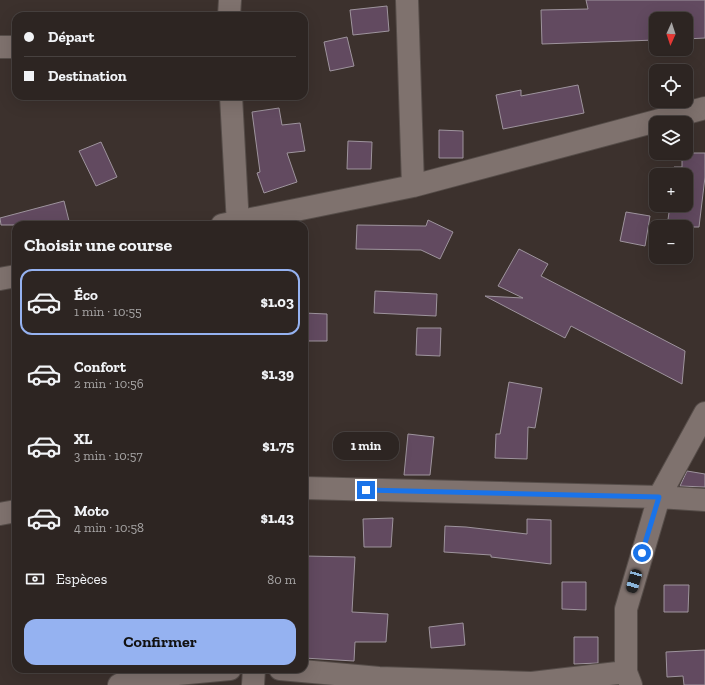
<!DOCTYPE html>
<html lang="fr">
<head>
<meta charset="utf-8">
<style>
	body { margin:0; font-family:"Zilla Slab",serif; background:#39312f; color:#f1f3f6; height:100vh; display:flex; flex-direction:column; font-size:15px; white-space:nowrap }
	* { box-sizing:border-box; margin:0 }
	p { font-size:13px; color:#a7a5a5 }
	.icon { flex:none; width:22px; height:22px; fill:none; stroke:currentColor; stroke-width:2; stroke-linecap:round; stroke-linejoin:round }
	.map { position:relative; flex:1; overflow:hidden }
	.details { position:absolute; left:12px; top:221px; width:296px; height:452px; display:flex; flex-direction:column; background:#2d2522; border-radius:12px; box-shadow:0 4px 16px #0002,0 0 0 1px #484240 }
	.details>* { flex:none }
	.hud { position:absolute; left:12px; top:12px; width:296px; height:88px; border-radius:12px; box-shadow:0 4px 16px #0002,0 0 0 1px #484240; display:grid; align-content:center; height:88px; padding:0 12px; background:#2d2522 }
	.needle { width:26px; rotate:183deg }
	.buttons { position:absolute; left:649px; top:12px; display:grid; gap:8px }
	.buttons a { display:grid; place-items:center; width:44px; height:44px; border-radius:8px; background:#2d2522; box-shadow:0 4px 16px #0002,0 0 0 1px #484240; font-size:20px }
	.end { position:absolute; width:18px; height:18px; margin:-9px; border:5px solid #1a73e8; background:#fff; box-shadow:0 0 0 2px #fff }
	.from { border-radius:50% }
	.bubble { position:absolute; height:28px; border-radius:12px; background:#2d2522; box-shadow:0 4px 16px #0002,0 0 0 1px #484240; font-size:13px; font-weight:800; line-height:28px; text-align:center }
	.car { position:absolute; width:12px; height:24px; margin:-12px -6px; border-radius:5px; box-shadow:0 0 3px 1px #0007; background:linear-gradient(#222 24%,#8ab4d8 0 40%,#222 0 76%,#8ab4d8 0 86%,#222 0) }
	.hud b { display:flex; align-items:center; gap:14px; height:38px; font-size:15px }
	.hud b+b { border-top:1px solid #484240 }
	.hud i { width:10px; height:10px; background:#f1f3f6 }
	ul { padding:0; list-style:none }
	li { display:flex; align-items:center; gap:12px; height:66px; margin:0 8px 6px; padding:0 4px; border:2px solid transparent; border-radius:12px }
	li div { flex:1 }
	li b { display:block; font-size:15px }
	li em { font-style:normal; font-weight:800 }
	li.on { border-color:#95b2f1 }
	li>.icon { width:36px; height:36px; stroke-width:1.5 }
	h2 { padding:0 12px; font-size:18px; line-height:48px }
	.pay { display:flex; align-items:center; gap:10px; height:44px; padding:0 12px; font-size:15px }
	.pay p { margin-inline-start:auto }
	.action { display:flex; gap:8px; margin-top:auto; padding:8px 12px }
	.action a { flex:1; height:46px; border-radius:12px; background:#95b2f1; color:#111; font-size:16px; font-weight:800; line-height:46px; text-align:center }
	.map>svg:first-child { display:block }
	.building { fill:#624a60; stroke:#9e949d }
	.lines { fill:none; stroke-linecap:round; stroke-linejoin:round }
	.minor-casing { stroke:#564d49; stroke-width:24 }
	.minor { stroke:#7f726e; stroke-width:22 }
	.route { stroke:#1a73e8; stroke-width:5 }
</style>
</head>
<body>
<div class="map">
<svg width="705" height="685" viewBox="0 0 705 685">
	<rect width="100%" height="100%" fill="#3c312d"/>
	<path class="building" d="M 586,0 L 705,0 L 705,38 L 686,39 L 686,19 L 656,19 L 656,40 L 542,44 L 541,10 L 588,9 Z
		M 387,6 L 389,31 L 353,35 L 350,10 Z
		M 347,37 L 354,66 L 330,71 L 324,42 Z
		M 578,85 L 584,113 L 503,129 L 496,95 L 521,90 L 521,96 Z
		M 279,108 L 282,125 L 300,123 L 305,151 L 287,153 L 297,182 L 264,193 L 257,173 L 260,172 L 252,112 Z
		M 439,130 L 463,131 L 463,158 L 439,158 Z
		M 348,141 L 372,142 L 371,169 L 347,169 Z
		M 101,142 L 117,177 L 96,186 L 79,151 Z
		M 682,153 L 705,153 L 705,177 L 699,227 L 667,227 L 670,205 L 686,205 L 686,175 L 673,175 L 674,167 L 682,167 Z
		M 64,201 L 70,225 L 1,225 L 0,218 Z
		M 626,212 L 650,216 L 645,246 L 620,241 Z
		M 428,220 L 453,232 L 440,259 L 421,250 L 356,249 L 357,225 L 426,226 Z
		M 519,249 L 548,264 L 541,276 L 685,351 L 682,384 L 571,326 L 565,338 L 485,296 L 523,298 L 498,286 Z
		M 375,291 L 437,294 L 436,316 L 374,313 Z
		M 304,313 L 327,314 L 327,341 L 304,341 Z
		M 417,328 L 441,328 L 440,356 L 416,355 Z
		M 509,382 L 542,388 L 535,428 L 528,427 L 527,459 L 495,458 L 496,434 L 500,434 Z
		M 408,434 L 434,437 L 430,475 L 404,475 Z
		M 687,471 L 705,474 L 705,487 L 680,486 Z
		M 393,518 L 391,547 L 364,547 L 363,519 Z
		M 527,519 L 551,520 L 551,564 L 491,557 L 491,555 L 444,552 L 445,526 L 466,527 L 527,534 Z
		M 304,556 L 355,557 L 352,612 L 388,614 L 386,642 L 355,642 L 354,661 L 304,658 Z
		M 562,582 L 586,582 L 586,610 L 562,609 Z
		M 664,585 L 689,585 L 688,612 L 664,612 Z
		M 463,623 L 465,645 L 431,648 L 429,627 Z
		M 574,637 L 598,637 L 598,663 L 574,664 Z
		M 705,650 L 705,685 L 684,685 L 683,676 L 667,677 L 666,652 Z"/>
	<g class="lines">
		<g class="minor-casing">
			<path id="minor" d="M 407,0 L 413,186
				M 229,16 L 230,0
				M 0,47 L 16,47
				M 231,96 L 238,225
				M 222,225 L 413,186 L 705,108
				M 0,279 L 16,276
				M 304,488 L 659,497 L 705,500
				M 0,514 L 16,511
				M 280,669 L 379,678 L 532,683 L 626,672
				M 119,685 L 136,678 L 230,669
				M 253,685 L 254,669
				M 631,685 L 626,672 L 626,609 L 659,497 L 705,413"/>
		</g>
		<use href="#minor" class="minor"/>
	</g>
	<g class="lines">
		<path class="route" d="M 366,490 L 659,497 L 642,553"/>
	</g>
</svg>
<div class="buttons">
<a><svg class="needle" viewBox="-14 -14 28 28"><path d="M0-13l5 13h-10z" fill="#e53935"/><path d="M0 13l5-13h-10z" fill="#a7a5a5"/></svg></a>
<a><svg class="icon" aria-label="locate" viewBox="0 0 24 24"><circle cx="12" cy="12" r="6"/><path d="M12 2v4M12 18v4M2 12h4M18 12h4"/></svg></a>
<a><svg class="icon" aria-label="layers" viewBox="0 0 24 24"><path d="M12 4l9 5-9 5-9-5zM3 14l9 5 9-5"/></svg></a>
<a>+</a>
<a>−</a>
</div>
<i class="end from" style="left:642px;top:553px"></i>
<i class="end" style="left:366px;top:490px"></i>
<div class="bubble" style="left:333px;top:432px;width:66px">1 min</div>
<i class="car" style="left:634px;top:581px;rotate:196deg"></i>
<div class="hud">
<b><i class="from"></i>Départ</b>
<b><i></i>Destination</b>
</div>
<section class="details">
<h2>Choisir une course</h2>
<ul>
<li class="on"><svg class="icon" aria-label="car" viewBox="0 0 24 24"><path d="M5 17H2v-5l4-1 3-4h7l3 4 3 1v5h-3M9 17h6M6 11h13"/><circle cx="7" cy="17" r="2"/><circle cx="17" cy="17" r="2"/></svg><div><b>Éco</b><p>1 min · 10:55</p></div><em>$1.03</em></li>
<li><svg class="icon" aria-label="car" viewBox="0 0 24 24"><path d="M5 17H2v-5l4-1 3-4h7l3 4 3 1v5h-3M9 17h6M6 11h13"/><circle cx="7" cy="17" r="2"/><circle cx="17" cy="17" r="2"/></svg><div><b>Confort</b><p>2 min · 10:56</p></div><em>$1.39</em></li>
<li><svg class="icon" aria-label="car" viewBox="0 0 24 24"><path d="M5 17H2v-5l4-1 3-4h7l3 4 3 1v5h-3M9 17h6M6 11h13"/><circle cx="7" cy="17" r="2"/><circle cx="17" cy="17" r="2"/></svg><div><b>XL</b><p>3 min · 10:57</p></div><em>$1.75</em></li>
<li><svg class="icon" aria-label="car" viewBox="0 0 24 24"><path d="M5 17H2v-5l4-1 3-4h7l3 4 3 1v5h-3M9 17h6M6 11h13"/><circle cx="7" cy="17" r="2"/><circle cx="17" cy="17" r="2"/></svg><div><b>Moto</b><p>4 min · 10:58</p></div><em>$1.43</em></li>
</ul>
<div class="pay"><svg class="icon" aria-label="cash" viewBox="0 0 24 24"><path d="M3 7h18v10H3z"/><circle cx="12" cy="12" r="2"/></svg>Espèces<p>80 m</p></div>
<div class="action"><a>Confirmer</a></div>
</section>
</div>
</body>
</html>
